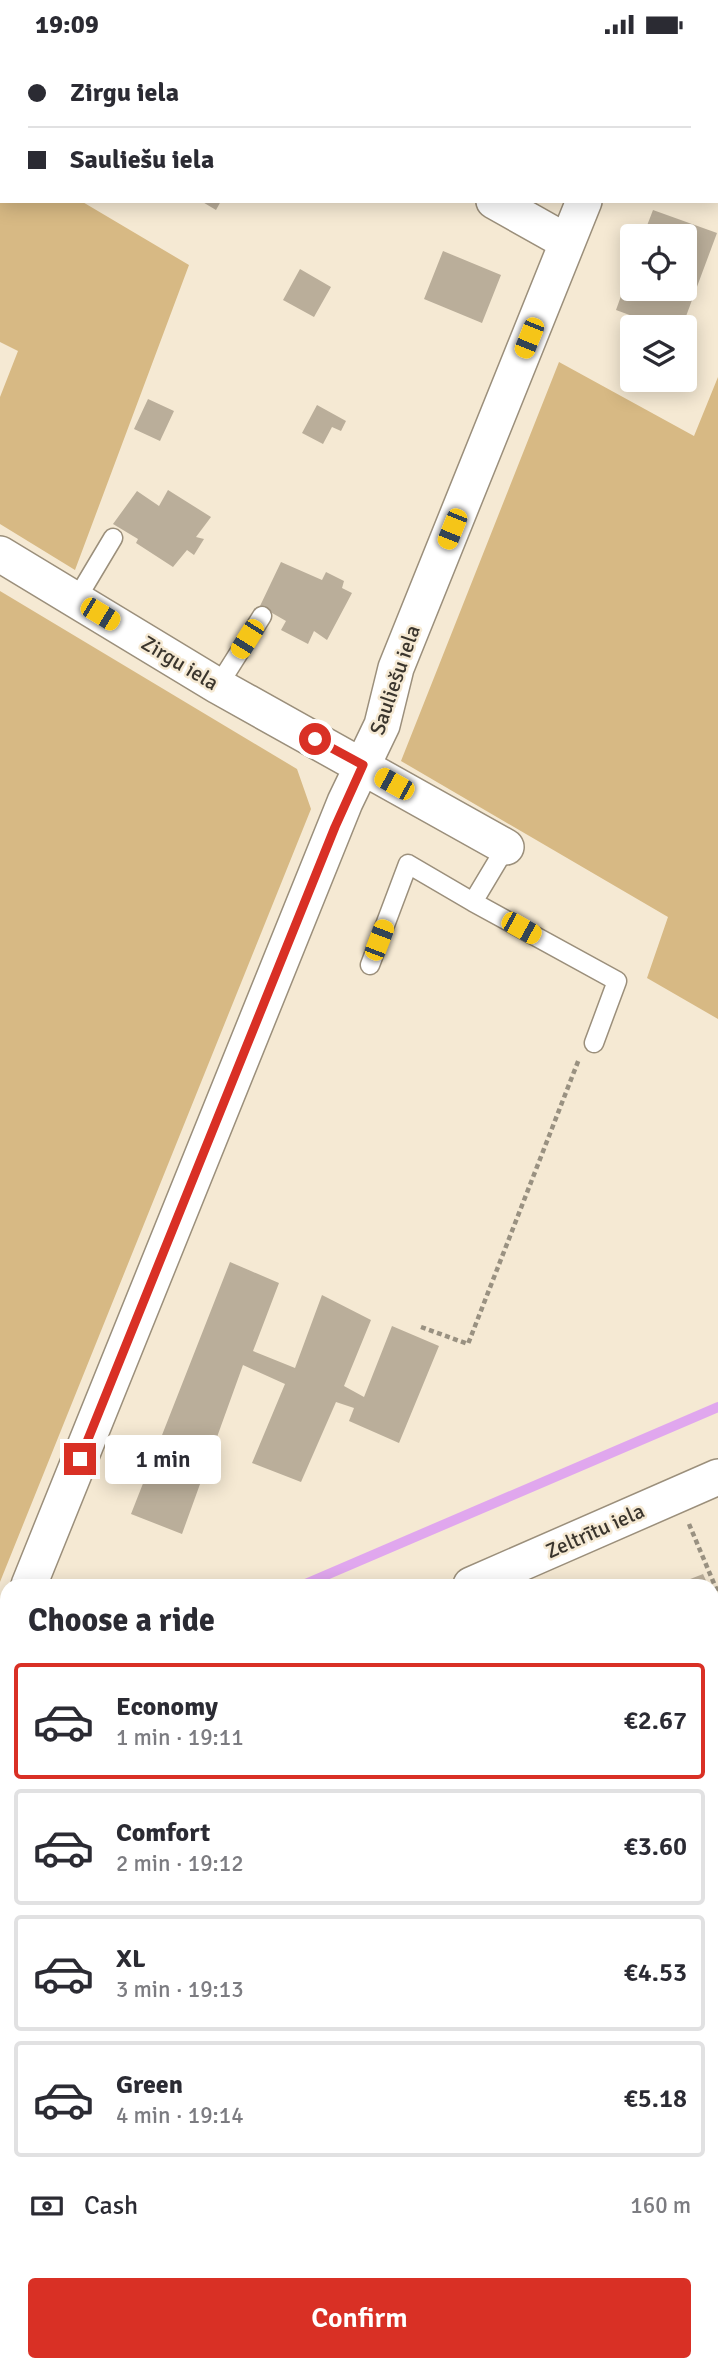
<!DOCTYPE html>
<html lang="en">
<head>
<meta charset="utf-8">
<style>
	body { margin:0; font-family:Signika,sans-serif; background:#f7f7f7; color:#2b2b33; height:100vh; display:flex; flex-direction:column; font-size:26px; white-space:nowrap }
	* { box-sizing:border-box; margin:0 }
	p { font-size:23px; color:#7c7c81 }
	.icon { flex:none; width:38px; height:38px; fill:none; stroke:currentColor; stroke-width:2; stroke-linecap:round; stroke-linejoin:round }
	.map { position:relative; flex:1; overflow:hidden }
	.panel { position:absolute; left:0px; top:1530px; width:719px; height:793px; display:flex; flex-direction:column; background:#fff; border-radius:21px 21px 0 0; box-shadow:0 4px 18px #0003 }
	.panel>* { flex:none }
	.hud { position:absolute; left:0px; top:0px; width:719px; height:154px; box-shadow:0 4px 18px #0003; display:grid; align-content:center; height:154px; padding:0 28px; background:#fff }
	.fabs { position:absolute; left:620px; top:175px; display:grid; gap:14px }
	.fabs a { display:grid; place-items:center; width:77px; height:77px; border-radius:7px; background:#fff; box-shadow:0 4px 18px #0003; font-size:35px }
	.end { position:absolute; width:32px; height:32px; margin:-16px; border:9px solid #d93025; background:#fff; box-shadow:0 0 0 4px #fff }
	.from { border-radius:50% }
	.bubble { position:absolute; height:49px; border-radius:7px; background:#fff; box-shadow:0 4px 18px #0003; font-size:23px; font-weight:600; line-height:49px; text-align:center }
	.car { position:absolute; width:21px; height:42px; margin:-21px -10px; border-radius:9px; box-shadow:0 0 5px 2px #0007; background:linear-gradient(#f5c518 24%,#345 0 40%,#f5c518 0 76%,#345 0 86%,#f5c518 0) }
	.hud b { display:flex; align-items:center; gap:24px; height:66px; font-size:26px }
	.hud b+b { border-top:2px solid #e1e1e2 }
	.hud i { width:18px; height:18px; background:#2b2b33 }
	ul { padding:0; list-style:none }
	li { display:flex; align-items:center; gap:21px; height:116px; margin:0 14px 10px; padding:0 14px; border:4px solid #e1e1e2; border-radius:7px }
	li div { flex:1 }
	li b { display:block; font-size:26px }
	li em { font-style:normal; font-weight:600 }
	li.active { border-color:#d93025 }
	li>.icon { width:63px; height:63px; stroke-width:1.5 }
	h2 { padding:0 28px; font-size:32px; line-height:84px }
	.pay { display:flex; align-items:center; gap:18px; height:77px; padding:0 28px; font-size:26px }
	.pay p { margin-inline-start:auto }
	.action { display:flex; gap:14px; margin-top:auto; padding:14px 28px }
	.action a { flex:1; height:80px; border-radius:7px; background:#d93025; color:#fff; font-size:28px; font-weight:600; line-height:80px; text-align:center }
	.status { display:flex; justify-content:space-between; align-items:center; height:49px; padding:0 35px; background:#fff; direction:ltr }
	.status svg { height:19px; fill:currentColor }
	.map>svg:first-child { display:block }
	.green { fill:#d7b984 }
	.water { fill:#e0a7ee }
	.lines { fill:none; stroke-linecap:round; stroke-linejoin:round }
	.stream { stroke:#e0a7ee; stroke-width:10 }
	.building { fill:#baae9a }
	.service-casing { stroke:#9b8f7b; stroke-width:21 }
	.minor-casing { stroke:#9b8f7b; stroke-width:38 }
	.path { stroke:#999181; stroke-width:4.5; stroke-dasharray:5 3.5; stroke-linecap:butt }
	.service { stroke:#fff; stroke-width:18 }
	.minor { stroke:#fff; stroke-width:35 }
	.route { stroke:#d93025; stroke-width:9 }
	.labels { text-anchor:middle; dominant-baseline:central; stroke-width:5; stroke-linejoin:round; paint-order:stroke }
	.street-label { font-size:21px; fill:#3a352d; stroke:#f5e9d3 }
</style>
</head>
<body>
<div class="status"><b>19:09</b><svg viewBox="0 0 49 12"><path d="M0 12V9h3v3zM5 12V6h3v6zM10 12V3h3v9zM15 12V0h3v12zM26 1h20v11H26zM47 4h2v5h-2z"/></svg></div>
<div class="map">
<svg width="718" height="2321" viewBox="0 0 718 2321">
	<rect width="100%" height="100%" fill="#f5e9d3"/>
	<path class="green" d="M 362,0 L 499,0 L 361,2 Z
		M 0,104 L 2,152 L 81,152 L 189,216 L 75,521 L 0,475 L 0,348 L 18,302 L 0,293 Z
		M 559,313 L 694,387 L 718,328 L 718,970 L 647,929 L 668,868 L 401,712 Z
		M 0,542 L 297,720 L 311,760 L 0,1533 Z"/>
	<path class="water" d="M 712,2102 L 718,2105 L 717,2321 L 546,2321 L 538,2315 L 712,2315 Z"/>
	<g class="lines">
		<path class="stream" d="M 303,1536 L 718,1358"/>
	</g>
	<path class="building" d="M 201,152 L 221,152 L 216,161 Z
		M 653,161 L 717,184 L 682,278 L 662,278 L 616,261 L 631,219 L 632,240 L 684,240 L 684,187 L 643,187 Z
		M 443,202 L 501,226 L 482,274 L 424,250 Z
		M 300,220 L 331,238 L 314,268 L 283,251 Z
		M 148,350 L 174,362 L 160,392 L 134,380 Z
		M 317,356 L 346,372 L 341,382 L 332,378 L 323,395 L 302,384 Z
		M 168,441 L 211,468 L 196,488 L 204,490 L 194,506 L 187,501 L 173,518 L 136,494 L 138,490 L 113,475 L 137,442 L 159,457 Z
		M 281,513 L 322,531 L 326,523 L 344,532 L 342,539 L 352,544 L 327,591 L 314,582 L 308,595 L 281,581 L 286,572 L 260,557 Z
		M 230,1213 L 279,1234 L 253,1302 L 295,1319 L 322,1246 L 371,1271 L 344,1337 L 364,1348 L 392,1277 L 439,1297 L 399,1394 L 349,1372 L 354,1359 L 336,1353 L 301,1433 L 252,1414 L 285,1335 L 243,1316 L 182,1485 L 131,1465 Z
		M 703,1525 L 708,1536 L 675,1536 Z
		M 712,1547 L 718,1560 L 718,1735 L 714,1737 Z"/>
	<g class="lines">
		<g class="service-casing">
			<path id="service" d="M 165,0 L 168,2
				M 76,551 L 113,489
				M 218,637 L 262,567
				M 473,853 L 617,932 L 594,994
				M 370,916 L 408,815 L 473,853 L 506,798"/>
		</g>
		<g class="minor-casing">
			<path id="minor" d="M 644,2 L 645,0
				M 494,152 L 567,193
				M 0,505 L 218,637 L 506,798
				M 29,1536 L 345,753 L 382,676 L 396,619 L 584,152
				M 471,1536 L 718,1428
				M 0,1620 L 7,1594
				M 0,1694 L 7,1715
				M 0,1754 L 7,1751
				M 712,1831 L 718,1825
				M 712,1861 L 718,1867
				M 62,2315 L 64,2321"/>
		</g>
		<path class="path" d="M 421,1278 L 468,1295 L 579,1010
			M 689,1475 L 718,1544
			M 712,1768 L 718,1766
			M 0,1793 L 7,1795
			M 0,2200 L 7,2199
			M 112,2315 L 113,2321
			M 155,2315 L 165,2321"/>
		<use href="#service" class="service"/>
		<use href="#minor" class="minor"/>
	</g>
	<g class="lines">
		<path class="route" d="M 80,1410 L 335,778 L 363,716 L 315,690"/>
	</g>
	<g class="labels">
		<g class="street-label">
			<text transform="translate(180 614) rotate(31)">Zirgu iela</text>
			<text transform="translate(395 631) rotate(-71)">Sauliešu iela</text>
			<text transform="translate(595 1482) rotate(-24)">Zeltrītu iela</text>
		</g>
	</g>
</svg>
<div class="fabs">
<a><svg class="icon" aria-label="locate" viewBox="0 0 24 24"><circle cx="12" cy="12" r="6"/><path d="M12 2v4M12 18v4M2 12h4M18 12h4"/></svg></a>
<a><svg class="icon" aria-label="layers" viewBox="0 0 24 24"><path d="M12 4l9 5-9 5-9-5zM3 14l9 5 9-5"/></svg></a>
</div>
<i class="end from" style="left:315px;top:690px"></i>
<i class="end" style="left:80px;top:1410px"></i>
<div class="bubble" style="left:105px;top:1386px;width:116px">1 min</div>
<i class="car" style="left:529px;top:289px;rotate:202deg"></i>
<i class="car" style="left:452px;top:480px;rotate:202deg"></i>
<i class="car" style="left:100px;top:565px;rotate:121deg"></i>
<i class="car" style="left:247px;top:590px;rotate:212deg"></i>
<i class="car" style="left:394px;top:735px;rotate:299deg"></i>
<i class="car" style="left:521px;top:879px;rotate:119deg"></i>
<i class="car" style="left:379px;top:891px;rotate:21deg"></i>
<div class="hud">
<b><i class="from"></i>Zirgu iela</b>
<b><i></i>Sauliešu iela</b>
</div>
<section class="panel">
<h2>Choose a ride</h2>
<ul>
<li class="active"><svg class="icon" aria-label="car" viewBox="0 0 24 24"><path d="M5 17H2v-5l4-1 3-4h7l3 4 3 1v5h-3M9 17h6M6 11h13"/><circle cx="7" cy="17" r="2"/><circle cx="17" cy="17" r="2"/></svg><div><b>Economy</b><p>1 min · 19:11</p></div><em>€2.67</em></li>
<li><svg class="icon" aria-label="car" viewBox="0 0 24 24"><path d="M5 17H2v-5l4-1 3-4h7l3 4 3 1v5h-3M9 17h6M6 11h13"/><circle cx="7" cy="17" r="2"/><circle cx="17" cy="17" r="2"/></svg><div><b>Comfort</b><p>2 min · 19:12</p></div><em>€3.60</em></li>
<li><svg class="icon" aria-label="car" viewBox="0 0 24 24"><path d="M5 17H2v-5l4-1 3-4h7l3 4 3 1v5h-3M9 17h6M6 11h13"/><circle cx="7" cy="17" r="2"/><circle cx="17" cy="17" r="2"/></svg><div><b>XL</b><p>3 min · 19:13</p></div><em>€4.53</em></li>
<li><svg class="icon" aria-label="car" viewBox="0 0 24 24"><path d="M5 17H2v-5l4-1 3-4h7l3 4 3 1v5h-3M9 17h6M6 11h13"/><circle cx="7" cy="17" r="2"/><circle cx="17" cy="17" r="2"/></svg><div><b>Green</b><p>4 min · 19:14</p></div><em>€5.18</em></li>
</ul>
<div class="pay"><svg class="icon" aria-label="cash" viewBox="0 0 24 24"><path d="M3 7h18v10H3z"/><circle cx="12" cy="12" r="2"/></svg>Cash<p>160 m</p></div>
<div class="action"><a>Confirm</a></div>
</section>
</div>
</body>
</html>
